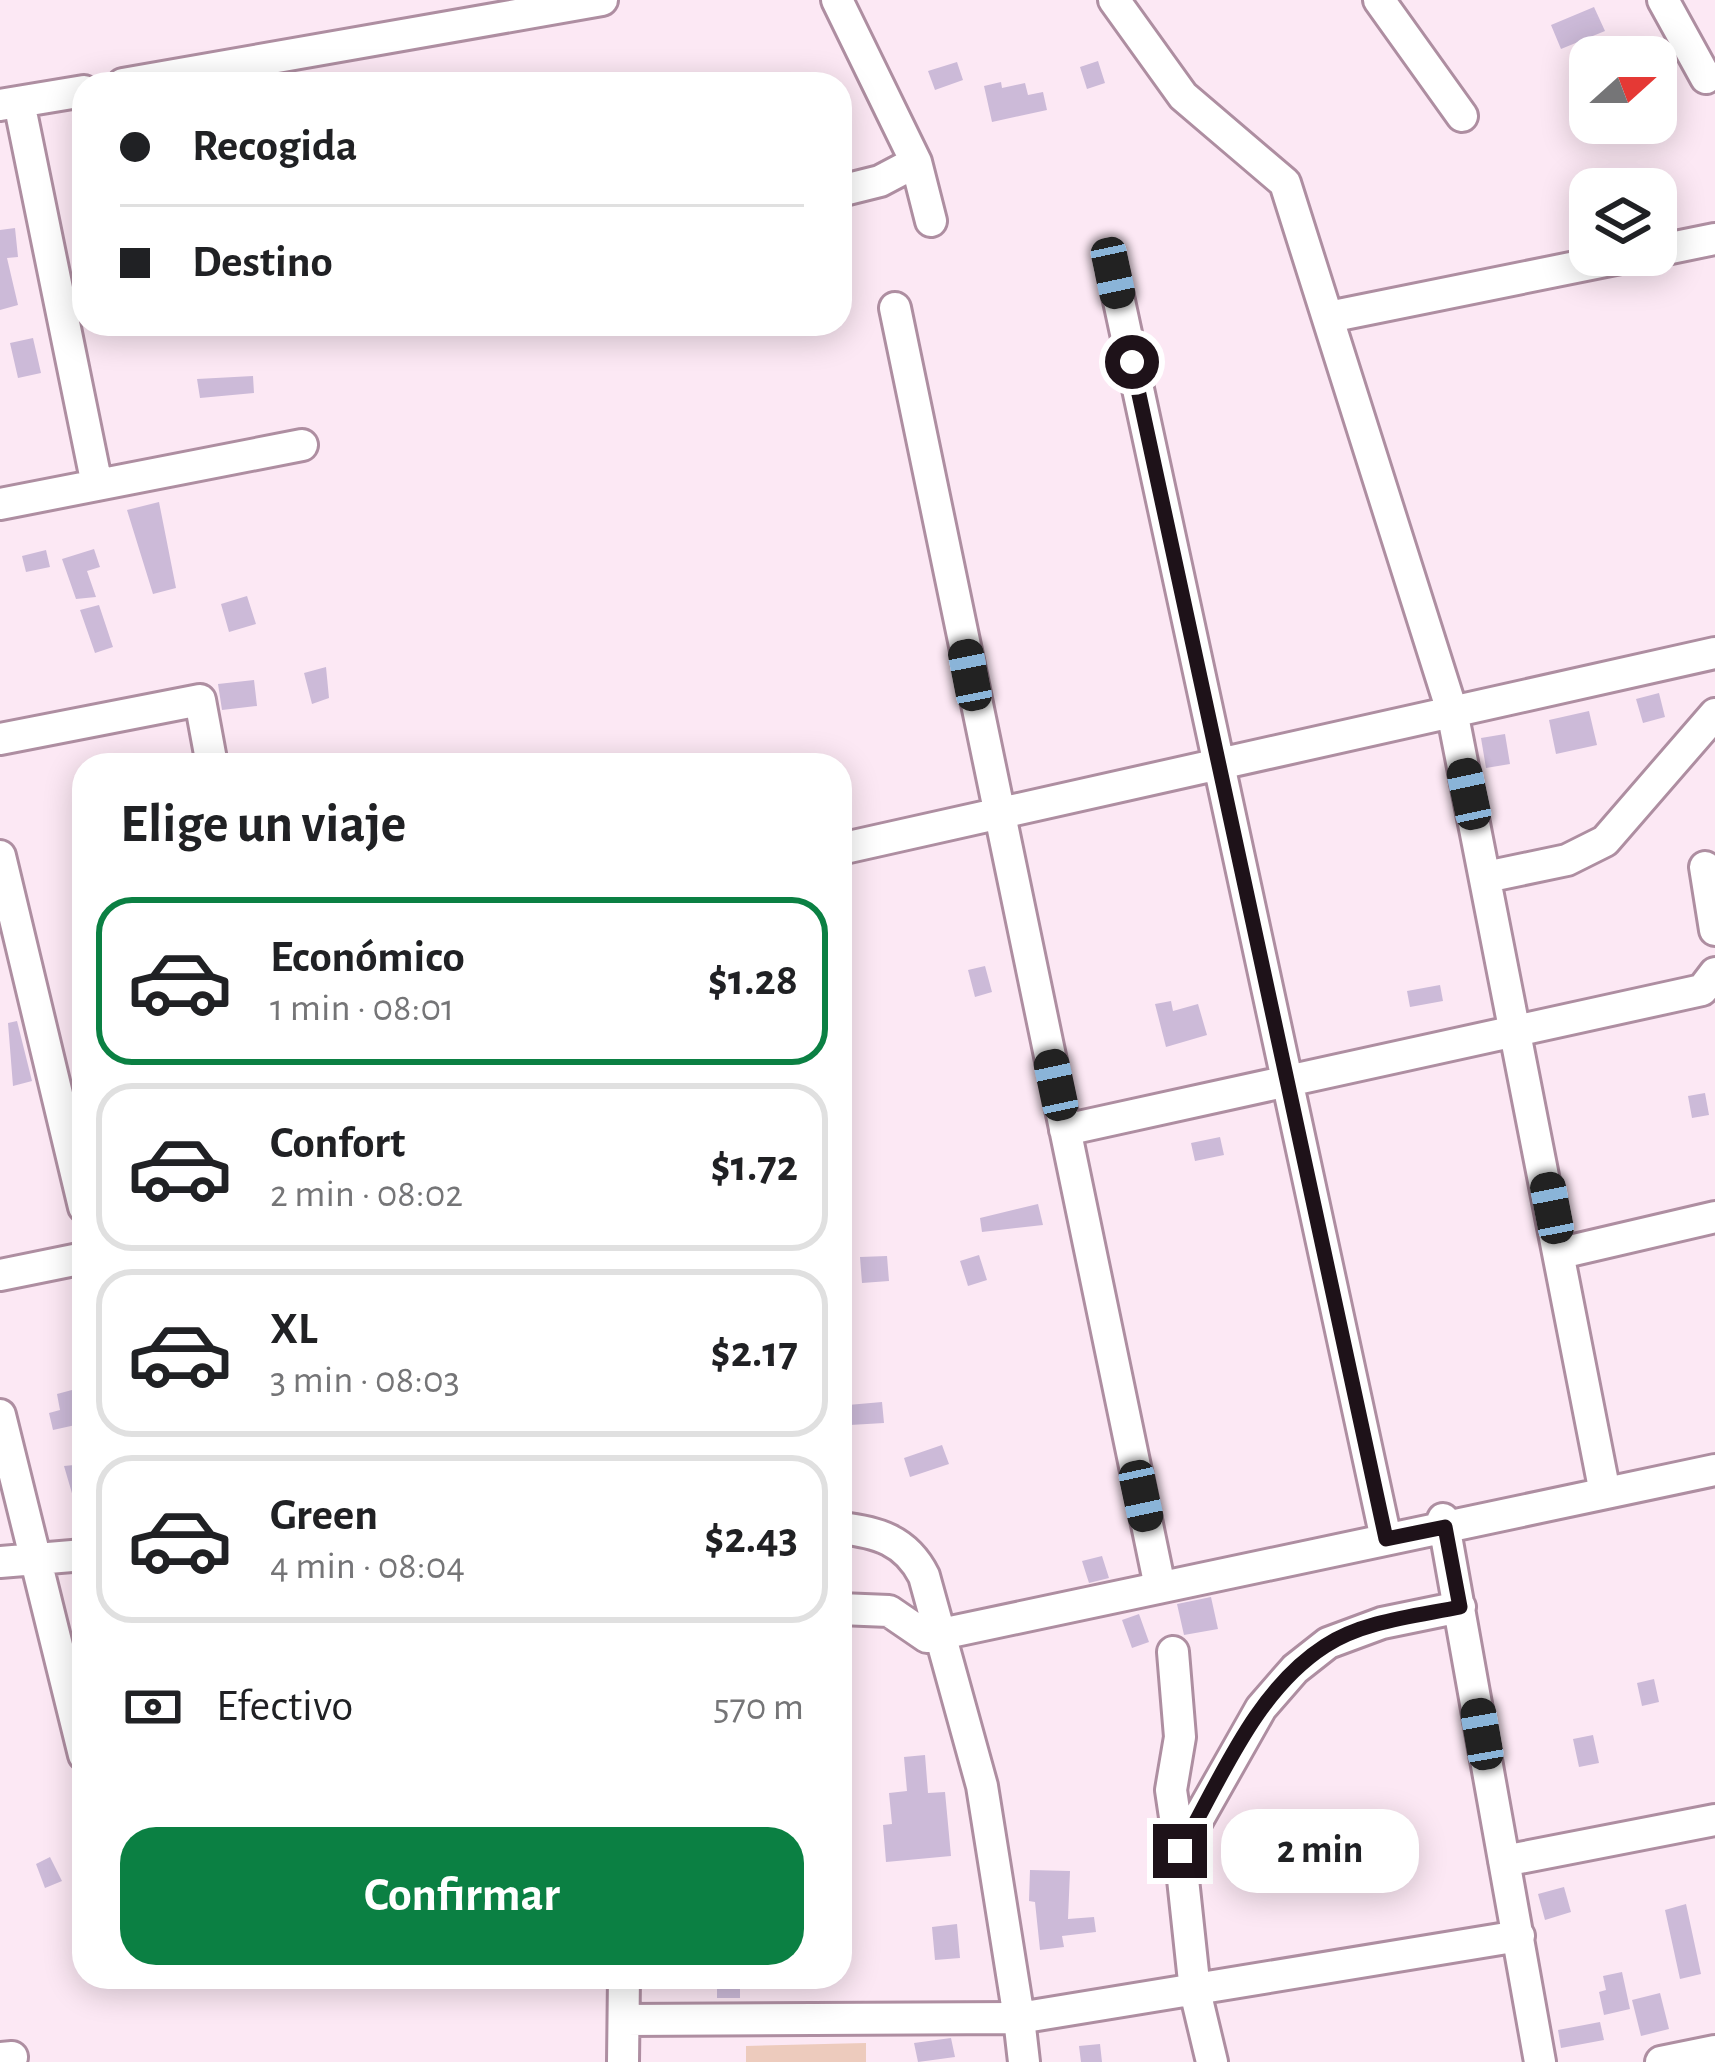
<!DOCTYPE html>
<html lang="es">
<head>
<meta charset="utf-8">
<style>
	body { margin:0; font-family:"Alegreya Sans",sans-serif; background:#f6f6f6; color:#202124; height:100vh; display:flex; flex-direction:column; font-size:45px; white-space:nowrap }
	* { box-sizing:border-box; margin:0 }
	p { font-size:39px; color:#757577 }
	.icon { flex:none; width:66px; height:66px; fill:none; stroke:currentColor; stroke-width:2; stroke-linecap:round; stroke-linejoin:round }
	.map { position:relative; flex:1; overflow:hidden }
	.panel { position:absolute; left:72px; top:753px; width:780px; height:1236px; display:flex; flex-direction:column; background:#fff; border-radius:36px; box-shadow:0 6px 30px #0003 }
	.panel>* { flex:none }
	.hud { position:absolute; left:72px; top:72px; width:780px; height:264px; border-radius:36px; box-shadow:0 6px 30px #0003; display:grid; align-content:center; height:264px; padding:0 48px; background:#fff }
	.needle { width:78px; rotate:69deg }
	.controls { position:absolute; left:1569px; top:36px; display:grid; gap:24px }
	.controls a { display:grid; place-items:center; width:108px; height:108px; border-radius:24px; background:#fff; box-shadow:0 6px 30px #0003; font-size:60px }
	.end { position:absolute; width:54px; height:54px; margin:-27px; border:15px solid #1e1219; background:#fff; box-shadow:0 0 0 6px #fff }
	.from { border-radius:50% }
	.bubble { position:absolute; height:84px; border-radius:36px; background:#fff; box-shadow:0 6px 30px #0003; font-size:39px; font-weight:700; line-height:84px; text-align:center }
	.car { position:absolute; width:36px; height:72px; margin:-36px -18px; border-radius:15px; box-shadow:0 0 9px 3px #0007; background:linear-gradient(#222 24%,#8ab4d8 0 40%,#222 0 76%,#8ab4d8 0 86%,#222 0) }
	.hud b { display:flex; align-items:center; gap:42px; height:114px; font-size:45px }
	.hud b+b { border-top:3px solid #e0e0e0 }
	.hud i { width:30px; height:30px; background:#202124 }
	ul { padding:0; list-style:none }
	li { display:flex; align-items:center; gap:36px; height:168px; margin:0 24px 18px; padding:0 24px; border:6px solid #e0e0e0; border-radius:36px }
	li div { flex:1 }
	li b { display:block; font-size:45px }
	li em { font-style:normal; font-weight:700 }
	li.current { border-color:#0b8043 }
	li>.icon { width:108px; height:108px; stroke-width:1.5 }
	h2 { padding:0 48px; font-size:54px; line-height:144px }
	.pay { display:flex; align-items:center; gap:30px; height:132px; padding:0 48px; font-size:45px }
	.pay p { margin-inline-start:auto }
	.primary-button { display:flex; gap:24px; margin-top:auto; padding:24px 48px }
	.primary-button a { flex:1; height:138px; border-radius:36px; background:#0b8043; color:#fff; font-size:48px; font-weight:700; line-height:138px; text-align:center }
	.map>svg:first-child { display:block }
	.green { fill:#edcbbd }
	.building { fill:#ccbad8 }
	.lines { fill:none; stroke-linecap:round; stroke-linejoin:round }
	.minor-casing { stroke:#ae8ea1; stroke-width:36 }
	.minor { stroke:#fff; stroke-width:30 }
	.route { stroke:#1e1219; stroke-width:15 }
</style>
</head>
<body>
<div class="map">
<svg width="1715" height="2062" viewBox="0 0 1715 2062">
	<rect width="100%" height="100%" fill="#fce8f4"/>
	<path class="green" d="M 866,2043 L 866,2062 L 746,2062 L 746,2046 Z"/>
	<path class="building" d="M 1594,7 L 1605,31 L 1561,49 L 1551,25 Z
		M 1098,61 L 1105,83 L 1087,89 L 1080,67 Z
		M 957,62 L 963,80 L 935,90 L 928,71 Z
		M 1001,82 L 1002,88 L 1025,83 L 1028,95 L 1043,92 L 1047,110 L 992,122 L 984,86 Z
		M 15,228 L 18,257 L 7,258 L 18,305 L 0,310 L 0,230 Z
		M 33,338 L 41,373 L 18,378 L 10,343 Z
		M 253,376 L 254,393 L 200,398 L 197,379 Z
		M 159,502 L 176,588 L 153,594 L 127,510 Z
		M 94,549 L 100,567 L 87,571 L 96,597 L 76,599 L 62,559 Z
		M 46,550 L 50,567 L 26,572 L 22,556 Z
		M 247,596 L 256,624 L 229,632 L 221,604 Z
		M 99,605 L 113,647 L 95,653 L 80,610 Z
		M 326,667 L 329,698 L 312,704 L 304,673 Z
		M 254,680 L 257,706 L 222,710 L 218,684 Z
		M 1659,693 L 1665,717 L 1643,723 L 1636,699 Z
		M 1589,711 L 1597,745 L 1556,754 L 1549,720 Z
		M 1505,734 L 1510,764 L 1486,768 L 1481,738 Z
		M 985,966 L 992,992 L 975,997 L 968,970 Z
		M 1440,985 L 1443,1001 L 1410,1007 L 1407,991 Z
		M 1171,1001 L 1173,1011 L 1198,1004 L 1207,1035 L 1166,1047 L 1155,1004 Z
		M 17,1021 L 32,1081 L 13,1086 L 8,1023 Z
		M 1705,1093 L 1709,1115 L 1692,1118 L 1688,1096 Z
		M 1220,1137 L 1224,1155 L 1195,1161 L 1191,1143 Z
		M 1038,1204 L 1043,1225 L 982,1232 L 980,1218 Z
		M 979,1255 L 987,1280 L 968,1286 L 960,1261 Z
		M 887,1256 L 889,1281 L 862,1283 L 860,1257 Z
		M 72,1390 L 80,1424 L 53,1430 L 49,1413 L 60,1410 L 57,1394 Z
		M 882,1402 L 884,1423 L 850,1425 L 848,1405 Z
		M 942,1445 L 949,1464 L 910,1477 L 904,1458 Z
		M 84,1464 L 84,1523 L 81,1524 L 64,1466 Z
		M 1102,1556 L 1109,1578 L 1089,1583 L 1082,1561 Z
		M 1211,1597 L 1218,1629 L 1184,1635 L 1177,1604 Z
		M 1139,1614 L 1149,1642 L 1132,1648 L 1122,1620 Z
		M 1654,1679 L 1659,1702 L 1642,1706 L 1637,1683 Z
		M 1593,1735 L 1599,1763 L 1579,1767 L 1573,1739 Z
		M 925,1755 L 928,1793 L 945,1792 L 951,1856 L 886,1862 L 883,1825 L 892,1824 L 889,1793 L 907,1791 L 904,1757 Z
		M 50,1857 L 62,1881 L 45,1888 L 36,1864 Z
		M 1030,1870 L 1070,1871 L 1068,1919 L 1094,1917 L 1096,1932 L 1062,1936 L 1064,1947 L 1040,1950 L 1035,1902 L 1029,1901 Z
		M 1564,1887 L 1571,1912 L 1545,1920 L 1538,1894 Z
		M 1686,1904 L 1701,1974 L 1680,1979 L 1665,1910 Z
		M 957,1924 L 960,1958 L 935,1960 L 932,1927 Z
		M 1622,1972 L 1630,2009 L 1604,2015 L 1599,1992 L 1606,1990 L 1603,1976 Z
		M 717,1977 L 740,1977 L 740,1998 L 717,1998 Z
		M 1660,1993 L 1669,2029 L 1641,2036 L 1632,2000 Z
		M 1600,2022 L 1604,2040 L 1561,2048 L 1558,2030 Z
		M 951,2038 L 955,2057 L 918,2062 L 914,2043 Z
		M 1100,2044 L 1102,2062 L 1081,2062 L 1079,2046 Z"/>
	<g class="lines">
		<g class="minor-casing">
			<path id="minor" d="M 837,0 L 916,162 L 931,221
				M 1114,0 L 1183,96 L 1285,183 L 1452,711 L 1605,1493
				M 1379,0 L 1462,116
				M 1663,0 L 1706,78
				M 123,84 L 602,0
				M 19,102 L 97,485
				M 0,105 L 84,91
				M 840,191 L 880,181 L 916,162
				M 1656,251 L 1715,239
				M 1113,273 L 1386,1539
				M 895,308 L 1160,1587
				M 1329,317 L 1635,255
				M 0,504 L 302,445
				M 0,739 L 200,700 L 212,765
				M 840,849 L 1715,653
				M 0,856 L 84,1207
				M 1705,867 L 1715,930
				M 1486,877 L 1567,860 L 1605,841 L 1715,714
				M 1065,1130 L 1702,990 L 1715,973
				M 1561,1253 L 1715,1217
				M 0,1275 L 84,1258
				M 0,1415 L 84,1755
				M 1443,1519 L 1540,2062
				M 840,1528 C 877,1532 906,1540 924,1576 L 982,1786 L 1019,2018 L 1519,1936
				M 0,1562 L 84,1555
				M 840,1609 L 889,1611 L 927,1637 L 1715,1470
				M 1173,1652 L 1180,1737 L 1171,1790 L 1180,1851
				M 1504,1861 L 1715,1820
				M 624,2020 L 1019,2018 L 1024,2062
				M 0,2058 L 12,2057
				M 623,2062 L 624,1977
				M 1212,2062 L 1195,1991 L 1180,1851 L 1261,1708 L 1295,1669 L 1328,1643 L 1382,1623 L 1460,1607
				M 1661,2062 L 1715,2051"/>
		</g>
		<use href="#minor" class="minor"/>
	</g>
	<g class="lines">
		<path class="route" d="M 1132,362 L 1386,1539 L 1445,1527 L 1460,1607 C 1416,1616 1363,1621 1325,1646 C 1255,1691 1220,1781 1180,1851"/>
	</g>
</svg>
<div class="controls">
<a><svg class="needle" viewBox="-14 -14 28 28"><path d="M0-13l5 13h-10z" fill="#e53935"/><path d="M0 13l5-13h-10z" fill="#757577"/></svg></a>
<a><svg class="icon" aria-label="layers" viewBox="0 0 24 24"><path d="M12 4l9 5-9 5-9-5zM3 14l9 5 9-5"/></svg></a>
</div>
<i class="end from" style="left:1132px;top:362px"></i>
<i class="end" style="left:1180px;top:1851px"></i>
<div class="bubble" style="left:1221px;top:1809px;width:198px">2 min</div>
<i class="car" style="left:1113px;top:273px;rotate:168deg"></i>
<i class="car" style="left:970px;top:675px;rotate:349deg"></i>
<i class="car" style="left:1469px;top:794px;rotate:348deg"></i>
<i class="car" style="left:1056px;top:1085px;rotate:348deg"></i>
<i class="car" style="left:1552px;top:1208px;rotate:349deg"></i>
<i class="car" style="left:1141px;top:1496px;rotate:168deg"></i>
<i class="car" style="left:1482px;top:1734px;rotate:350deg"></i>
<div class="hud">
<b><i class="from"></i>Recogida</b>
<b><i></i>Destino</b>
</div>
<section class="panel">
<h2>Elige un viaje</h2>
<ul>
<li class="current"><svg class="icon" aria-label="car" viewBox="0 0 24 24"><path d="M5 17H2v-5l4-1 3-4h7l3 4 3 1v5h-3M9 17h6M6 11h13"/><circle cx="7" cy="17" r="2"/><circle cx="17" cy="17" r="2"/></svg><div><b>Económico</b><p>1 min · 08:01</p></div><em>$1.28</em></li>
<li><svg class="icon" aria-label="car" viewBox="0 0 24 24"><path d="M5 17H2v-5l4-1 3-4h7l3 4 3 1v5h-3M9 17h6M6 11h13"/><circle cx="7" cy="17" r="2"/><circle cx="17" cy="17" r="2"/></svg><div><b>Confort</b><p>2 min · 08:02</p></div><em>$1.72</em></li>
<li><svg class="icon" aria-label="car" viewBox="0 0 24 24"><path d="M5 17H2v-5l4-1 3-4h7l3 4 3 1v5h-3M9 17h6M6 11h13"/><circle cx="7" cy="17" r="2"/><circle cx="17" cy="17" r="2"/></svg><div><b>XL</b><p>3 min · 08:03</p></div><em>$2.17</em></li>
<li><svg class="icon" aria-label="car" viewBox="0 0 24 24"><path d="M5 17H2v-5l4-1 3-4h7l3 4 3 1v5h-3M9 17h6M6 11h13"/><circle cx="7" cy="17" r="2"/><circle cx="17" cy="17" r="2"/></svg><div><b>Green</b><p>4 min · 08:04</p></div><em>$2.43</em></li>
</ul>
<div class="pay"><svg class="icon" aria-label="cash" viewBox="0 0 24 24"><path d="M3 7h18v10H3z"/><circle cx="12" cy="12" r="2"/></svg>Efectivo<p>570 m</p></div>
<div class="primary-button"><a>Confirmar</a></div>
</section>
</div>
</body>
</html>
